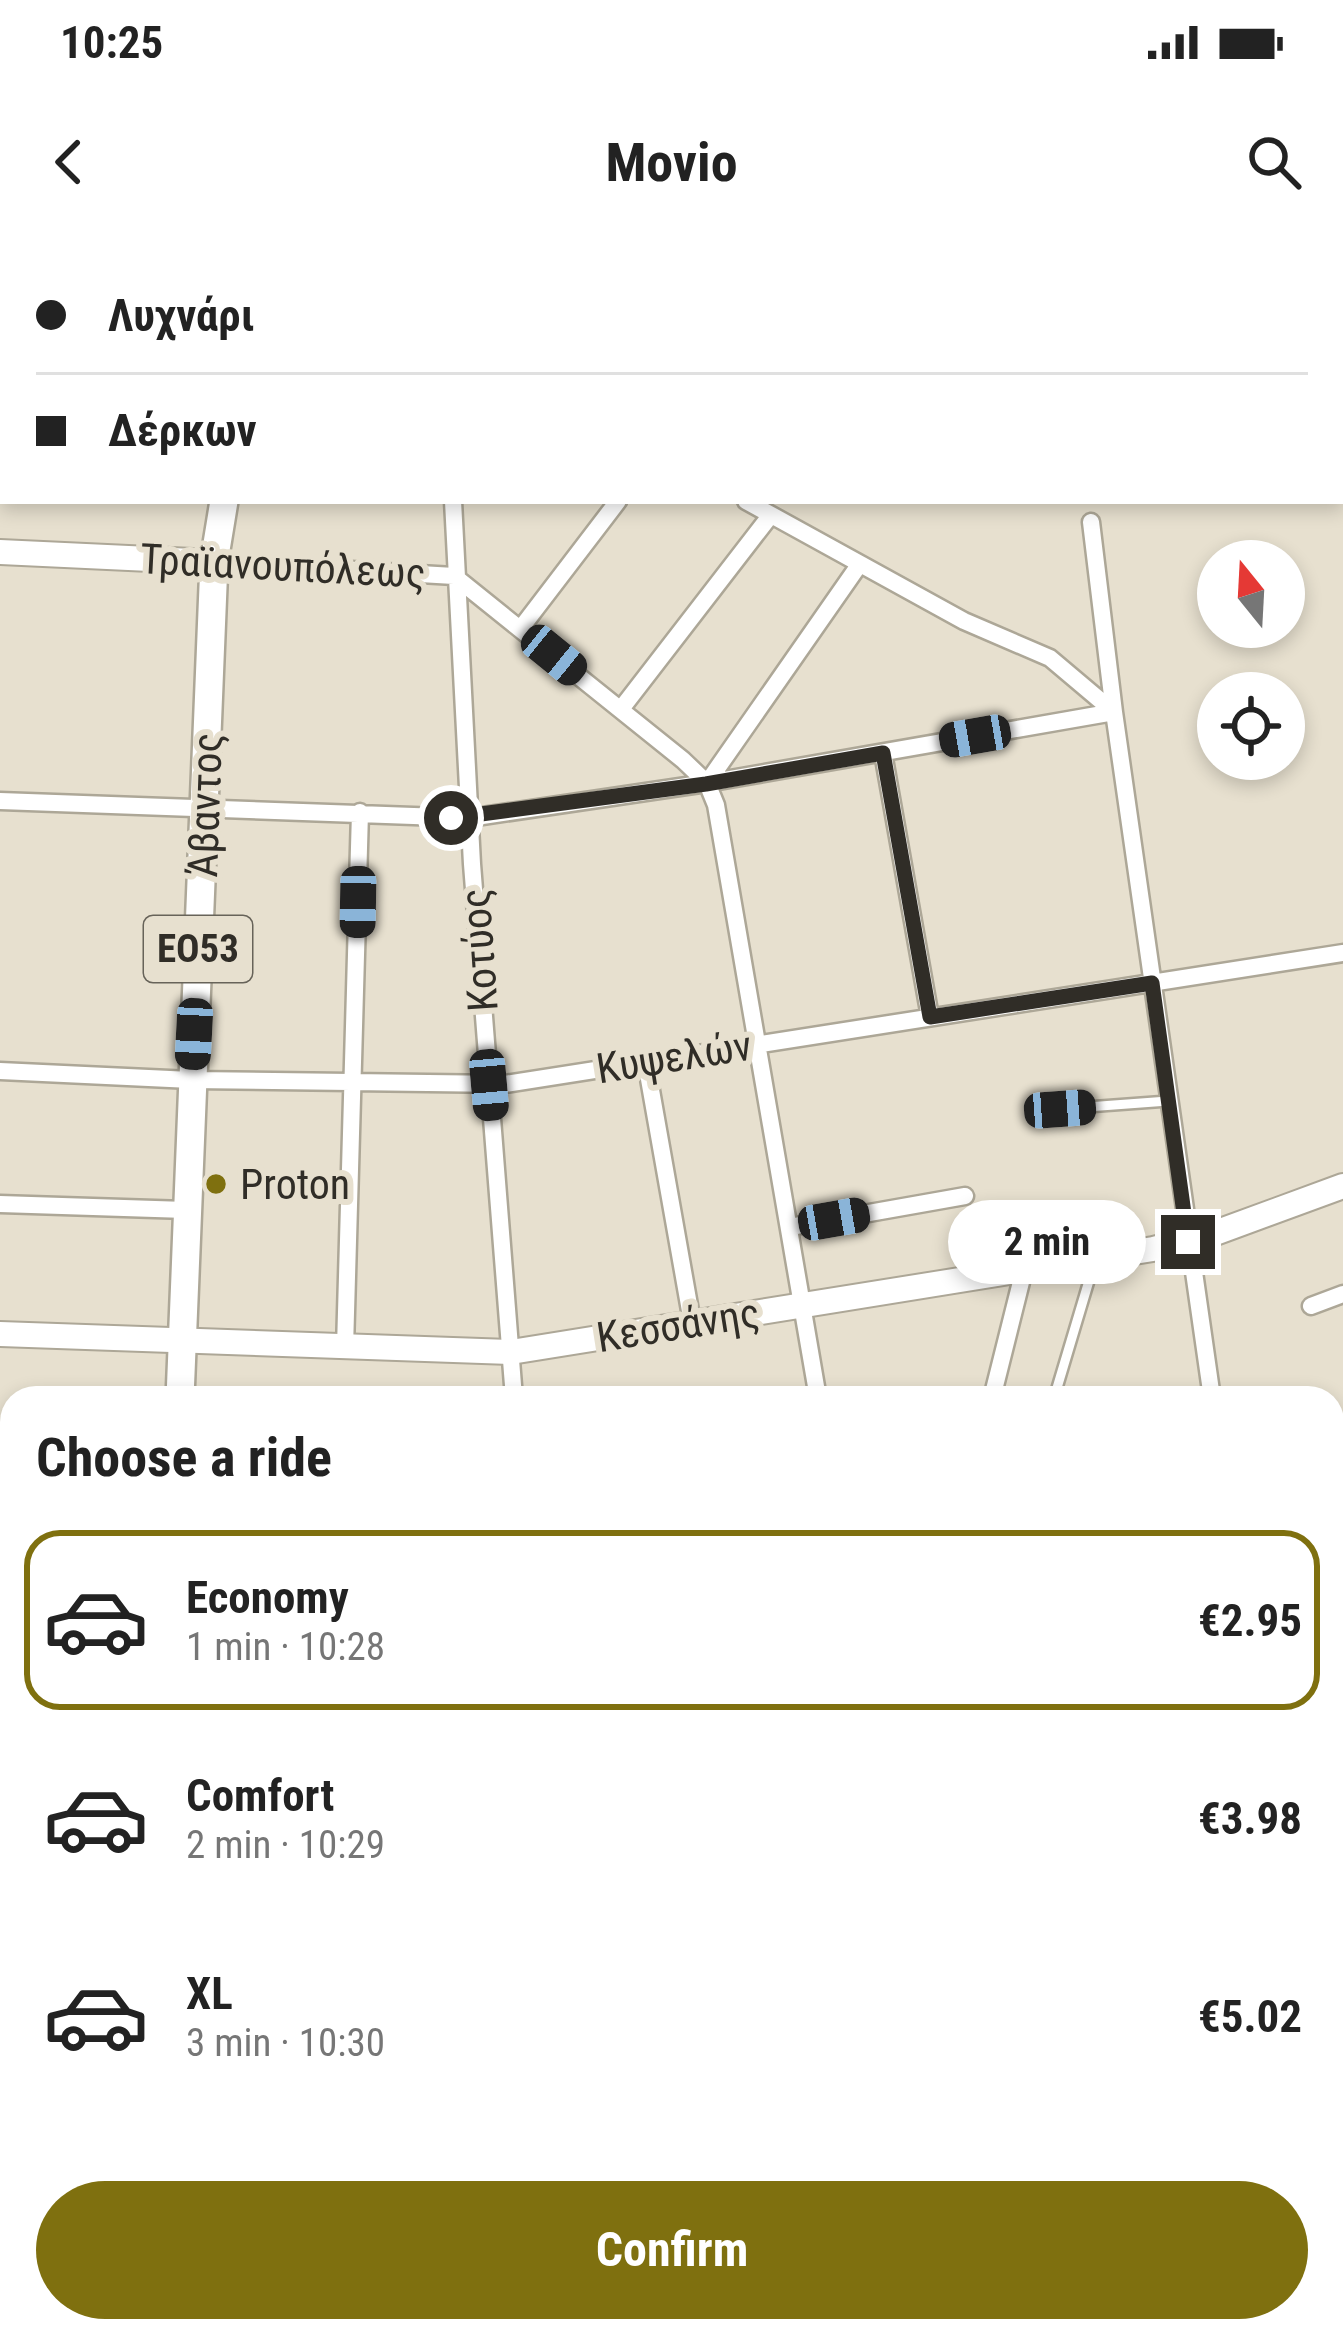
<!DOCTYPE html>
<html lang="en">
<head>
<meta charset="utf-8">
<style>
	body { margin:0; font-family:"Roboto Condensed",sans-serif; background:#f2f2f2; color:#222; height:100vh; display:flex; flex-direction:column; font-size:45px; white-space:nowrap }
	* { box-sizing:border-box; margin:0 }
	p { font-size:39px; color:#767676 }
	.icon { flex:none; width:66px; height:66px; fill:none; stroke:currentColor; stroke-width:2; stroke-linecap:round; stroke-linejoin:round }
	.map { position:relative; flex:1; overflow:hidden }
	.sheet { position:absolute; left:0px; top:1146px; width:1344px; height:957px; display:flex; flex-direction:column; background:#fff; border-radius:36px 36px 0 0; box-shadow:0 6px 18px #0003 }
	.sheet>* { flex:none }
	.top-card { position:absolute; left:0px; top:0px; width:1344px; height:264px; box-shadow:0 6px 18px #0003; display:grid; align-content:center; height:264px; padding:0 36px; background:#fff }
	.needle { width:78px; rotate:342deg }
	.controls { position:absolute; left:1197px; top:300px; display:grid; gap:24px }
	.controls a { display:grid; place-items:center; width:108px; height:108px; border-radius:50%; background:#fff; box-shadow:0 6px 18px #0003; font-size:60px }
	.end { position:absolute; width:54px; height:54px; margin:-27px; border:15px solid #302d27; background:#fff; box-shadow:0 0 0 6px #fff }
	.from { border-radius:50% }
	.bubble { position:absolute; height:84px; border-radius:42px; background:#fff; box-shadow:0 6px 18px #0003; font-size:39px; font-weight:700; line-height:84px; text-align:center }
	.car { position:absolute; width:36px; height:72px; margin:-36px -18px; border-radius:15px; box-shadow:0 0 9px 3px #0007; background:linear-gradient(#222 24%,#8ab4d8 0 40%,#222 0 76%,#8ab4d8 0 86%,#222 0) }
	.top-card b { display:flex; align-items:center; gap:42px; height:114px; font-size:45px }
	.top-card b+b { border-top:3px solid #e0e0e0 }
	.top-card i { width:30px; height:30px; background:#222 }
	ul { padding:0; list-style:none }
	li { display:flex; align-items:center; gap:36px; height:180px; margin:0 24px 18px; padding:0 12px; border:6px solid transparent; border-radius:36px }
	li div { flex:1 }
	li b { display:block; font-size:45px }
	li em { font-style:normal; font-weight:700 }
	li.current { border-color:#7f700f }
	li>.icon { width:108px; height:108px; stroke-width:1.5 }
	h2 { padding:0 36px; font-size:54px; line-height:144px }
	.button { display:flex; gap:24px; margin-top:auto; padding:24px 36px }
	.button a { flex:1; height:138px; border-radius:72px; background:#7f700f; color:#fff; font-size:48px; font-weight:700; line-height:138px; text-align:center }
	.status { display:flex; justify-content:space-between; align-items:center; height:84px; padding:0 60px; background:#fff; direction:ltr }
	.status svg { height:33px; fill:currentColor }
	header { display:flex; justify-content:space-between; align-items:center; height:156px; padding:0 36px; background:#fff; font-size:54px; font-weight:700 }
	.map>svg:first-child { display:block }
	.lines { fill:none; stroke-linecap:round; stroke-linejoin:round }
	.lane-casing { stroke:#ada797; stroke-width:14 }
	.street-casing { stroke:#ada797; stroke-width:21 }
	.secondary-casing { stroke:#ada797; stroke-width:28 }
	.primary-casing { stroke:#ada797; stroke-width:32 }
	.highway-casing { stroke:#ada797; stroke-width:34 }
	.lane { stroke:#fff; stroke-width:9 }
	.street { stroke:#fff; stroke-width:16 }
	.secondary { stroke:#fff; stroke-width:24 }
	.primary { stroke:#fff; stroke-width:27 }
	.highway { stroke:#fff; stroke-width:30 }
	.rail { stroke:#5b574f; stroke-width:6 }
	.route { stroke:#302d27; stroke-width:15 }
	.poi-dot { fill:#7f700f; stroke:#e7e0cf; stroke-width:4.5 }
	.labels { text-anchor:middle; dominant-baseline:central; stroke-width:12; stroke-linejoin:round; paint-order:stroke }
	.shield { fill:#e7e0cf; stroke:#676359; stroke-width:3 }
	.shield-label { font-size:39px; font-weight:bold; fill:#302d27 }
	.street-label { font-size:42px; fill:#302d27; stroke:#e7e0cf }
	.poi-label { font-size:42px; fill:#302d27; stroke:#e7e0cf; text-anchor:start }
</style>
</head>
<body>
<div class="status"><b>10:25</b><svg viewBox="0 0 49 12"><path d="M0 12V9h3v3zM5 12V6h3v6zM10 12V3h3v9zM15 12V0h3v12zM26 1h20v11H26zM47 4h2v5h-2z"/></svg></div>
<header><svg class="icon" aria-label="back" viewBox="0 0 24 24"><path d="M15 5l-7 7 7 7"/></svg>Movio<svg class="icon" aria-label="search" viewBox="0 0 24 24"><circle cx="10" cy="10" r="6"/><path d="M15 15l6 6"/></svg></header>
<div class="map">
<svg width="1343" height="2101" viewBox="0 0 1343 2101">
	<rect width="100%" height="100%" fill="#e7e0cf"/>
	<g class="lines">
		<g class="lane-casing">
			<path id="lane" d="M 587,0 L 592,3
				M 1341,228 L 1343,228
				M 1060,869 L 1168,861
				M 1054,1158 L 1094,1024
				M 1332,1625 L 1343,1625"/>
		</g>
		<g class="street-casing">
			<path id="street" d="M 1117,0 L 1123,3
				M 646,3 L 648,0
				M 744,3 L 746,0
				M 877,3 L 879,0
				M 995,3 L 997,0
				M 1220,3 L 1221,0
				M 0,36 L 3,38
				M 0,107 L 3,102
				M 1341,187 L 1343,184
				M 0,195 L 3,195
				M 453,261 L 472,624 L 514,1158
				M 746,261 L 964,381 L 1050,418 L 1114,472
				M 1091,282 L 1114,472 L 1212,1158
				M 214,322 L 454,336 L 683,520 L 707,543 L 716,565 L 818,1158
				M 521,388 L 618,261
				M 621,469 L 770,276
				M 883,513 L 930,777
				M 707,543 L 859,325
				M 0,561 L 469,578 L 707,543 L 1114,472
				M 646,822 L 692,1082
				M 0,831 L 191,840 L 505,844 L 1343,713
				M 0,964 L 186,970
				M 790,987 L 965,956
				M 1311,1066 L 1343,1054
				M 345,1108 L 360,572
				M 992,1158 L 1024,1030
				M 0,1231 L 12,1231
				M 1332,1446 L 1343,1444
				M 0,1633 L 12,1633
				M 0,1825 L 12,1826
				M 1332,1831 L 1343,1824
				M 73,2091 L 78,2101
				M 770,2091 L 775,2101
				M 125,2101 L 141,2091
				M 852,2101 L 870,2091"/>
		</g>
		<g class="secondary-casing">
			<path id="secondary" d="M 0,312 L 214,322
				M 0,1094 L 511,1112 L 1153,1009 L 1215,993 L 1343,946
				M 1332,1256 L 1343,1252
				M 0,1383 L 12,1384
				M 0,1863 L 12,1864
				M 1332,1894 L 1343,1888
				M 383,2091 L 388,2101
				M 962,2101 L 980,2091"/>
		</g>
		<g class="primary-casing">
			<path id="primary" d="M 313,3 L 315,0
				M 180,1158 L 214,322 L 224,261
				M 0,1975 L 12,1968"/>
		</g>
		<g class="highway-casing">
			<path id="highway" d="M 1332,1679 L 1343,1673
				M 560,2101 L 578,2091"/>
		</g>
		<use href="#lane" class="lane"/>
		<use href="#street" class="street"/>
		<use href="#secondary" class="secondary"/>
		<use href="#primary" class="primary"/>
		<use href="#highway" class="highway"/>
		<path class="rail" d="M 1332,1647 L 1343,1645
			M 0,1841 L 12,1842
			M 1332,2023 L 1343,2017
			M 1332,2048 L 1343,2044
			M 1225,2101 L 1242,2091"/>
	</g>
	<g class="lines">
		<path class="route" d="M 451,578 L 706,544 L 883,513 L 930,777 L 1152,743 L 1188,1002"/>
	</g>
	<circle class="poi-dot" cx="216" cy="944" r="12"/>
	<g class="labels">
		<rect class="shield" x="144" y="676" width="108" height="66" rx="9"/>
		<g class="shield-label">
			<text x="198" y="709">ΕΟ53</text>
		</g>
		<g class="street-label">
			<text transform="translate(283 326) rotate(3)">Τραϊανουπόλεως</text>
			<text transform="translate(205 565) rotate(-88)">Άβαντος</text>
			<text transform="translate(479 710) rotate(-94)">Κοτύος</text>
			<text transform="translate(674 817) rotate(-9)">Κυψελών</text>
			<text transform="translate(678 1085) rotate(-9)">Κεσσάνης</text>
		</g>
		<g class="poi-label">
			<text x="240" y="944">Proton</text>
		</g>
	</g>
</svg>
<div class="controls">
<a><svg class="needle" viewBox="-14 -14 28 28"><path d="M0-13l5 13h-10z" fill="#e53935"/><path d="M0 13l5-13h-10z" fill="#767676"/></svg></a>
<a><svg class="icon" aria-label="locate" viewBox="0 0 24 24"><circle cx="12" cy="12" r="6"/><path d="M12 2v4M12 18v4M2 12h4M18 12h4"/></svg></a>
</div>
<i class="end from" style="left:451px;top:578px"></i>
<i class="end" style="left:1188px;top:1002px"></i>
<div class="bubble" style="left:948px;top:960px;width:198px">2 min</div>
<i class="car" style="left:554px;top:415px;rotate:129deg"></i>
<i class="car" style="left:975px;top:496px;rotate:260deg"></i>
<i class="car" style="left:358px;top:662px;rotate:181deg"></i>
<i class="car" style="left:194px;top:794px;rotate:183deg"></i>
<i class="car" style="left:489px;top:845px;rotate:175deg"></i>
<i class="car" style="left:1060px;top:869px;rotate:86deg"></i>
<i class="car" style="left:834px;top:979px;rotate:80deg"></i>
<div class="top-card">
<b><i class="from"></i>Λυχνάρι</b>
<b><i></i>Δέρκων</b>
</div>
<section class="sheet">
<h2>Choose a ride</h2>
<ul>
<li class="current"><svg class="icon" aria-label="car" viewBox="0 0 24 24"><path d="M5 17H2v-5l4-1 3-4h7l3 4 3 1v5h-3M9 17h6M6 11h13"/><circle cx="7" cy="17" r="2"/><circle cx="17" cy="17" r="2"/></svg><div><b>Economy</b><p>1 min · 10:28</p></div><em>€2.95</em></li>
<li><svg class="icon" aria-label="car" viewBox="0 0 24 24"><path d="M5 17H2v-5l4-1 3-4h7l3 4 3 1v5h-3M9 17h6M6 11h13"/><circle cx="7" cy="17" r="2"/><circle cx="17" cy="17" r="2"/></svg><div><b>Comfort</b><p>2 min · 10:29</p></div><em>€3.98</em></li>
<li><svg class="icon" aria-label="car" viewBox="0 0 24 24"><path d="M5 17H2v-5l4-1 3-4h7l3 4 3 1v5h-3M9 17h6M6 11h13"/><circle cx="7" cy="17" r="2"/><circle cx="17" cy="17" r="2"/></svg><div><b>XL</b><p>3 min · 10:30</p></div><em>€5.02</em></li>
</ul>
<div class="button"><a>Confirm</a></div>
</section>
</div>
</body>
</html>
